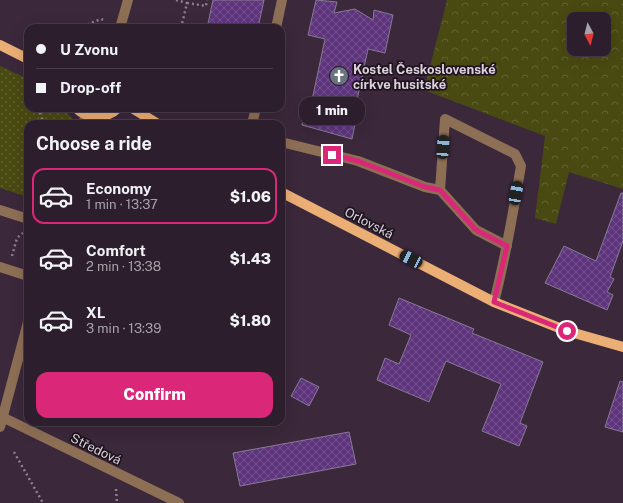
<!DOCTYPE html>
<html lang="en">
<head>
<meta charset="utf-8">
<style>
	body { margin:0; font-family:"Public Sans",sans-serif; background:#382b38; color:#f1f3f6; height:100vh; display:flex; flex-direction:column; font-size:15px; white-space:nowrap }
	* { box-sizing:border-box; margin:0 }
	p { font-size:13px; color:#a6a2a9 }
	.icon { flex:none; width:22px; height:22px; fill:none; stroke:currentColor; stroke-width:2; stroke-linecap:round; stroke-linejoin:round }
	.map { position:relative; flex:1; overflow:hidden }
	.sheet { position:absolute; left:24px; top:120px; width:261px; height:306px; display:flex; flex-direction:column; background:#2c1e2c; border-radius:12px; box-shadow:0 4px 16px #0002,0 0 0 1px #483c48 }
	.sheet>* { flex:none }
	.top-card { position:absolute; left:24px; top:24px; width:261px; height:88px; border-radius:12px; box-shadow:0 4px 16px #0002,0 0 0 1px #483c48; display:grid; align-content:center; height:88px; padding:0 12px; background:#2c1e2c }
	.needle { width:26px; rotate:173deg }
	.tools { position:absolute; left:567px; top:12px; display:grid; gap:8px }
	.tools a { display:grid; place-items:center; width:44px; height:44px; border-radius:8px; background:#2c1e2c; box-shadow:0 4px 16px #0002,0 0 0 1px #483c48; font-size:20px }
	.end { position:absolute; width:18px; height:18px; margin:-9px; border:5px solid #db2777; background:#fff; box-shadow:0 0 0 2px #fff }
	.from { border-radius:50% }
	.bubble { position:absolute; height:28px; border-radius:12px; background:#2c1e2c; box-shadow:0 4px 16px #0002,0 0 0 1px #483c48; font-size:13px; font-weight:800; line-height:28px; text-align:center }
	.car { position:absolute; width:12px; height:24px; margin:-12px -6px; border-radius:5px; box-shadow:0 0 3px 1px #0007; background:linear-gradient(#222 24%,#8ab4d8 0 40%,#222 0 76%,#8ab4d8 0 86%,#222 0) }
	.top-card b { display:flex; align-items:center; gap:14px; height:38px; font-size:15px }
	.top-card b+b { border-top:1px solid #483c48 }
	.top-card i { width:10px; height:10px; background:#f1f3f6 }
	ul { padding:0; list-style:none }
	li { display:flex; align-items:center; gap:12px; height:56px; margin:0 8px 6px; padding:0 4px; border:2px solid transparent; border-radius:12px }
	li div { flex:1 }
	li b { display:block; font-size:15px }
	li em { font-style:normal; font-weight:800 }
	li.active { border-color:#db2777 }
	li>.icon { width:36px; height:36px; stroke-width:1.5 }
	h2 { padding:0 12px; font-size:18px; line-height:48px }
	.cta { display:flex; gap:8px; margin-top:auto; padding:8px 12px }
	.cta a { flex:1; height:46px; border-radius:12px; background:#db2777; color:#fff; font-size:16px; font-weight:800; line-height:46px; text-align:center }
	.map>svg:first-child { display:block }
	.grass { fill:url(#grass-dots) }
	.forest { fill:url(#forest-crowns); fill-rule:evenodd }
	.building { fill:url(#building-cross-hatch); stroke:#877a95 }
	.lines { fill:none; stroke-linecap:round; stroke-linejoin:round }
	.path { stroke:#8e7f8e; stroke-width:2.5; stroke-dasharray:2 3; stroke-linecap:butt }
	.minor { stroke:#8d6f55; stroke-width:10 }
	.major { stroke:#ebae75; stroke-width:10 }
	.route { stroke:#db2777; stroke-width:5 }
	.labels { text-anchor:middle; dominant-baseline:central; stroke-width:3.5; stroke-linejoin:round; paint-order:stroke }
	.poi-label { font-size:13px; font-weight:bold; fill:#ddd1dd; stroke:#1d141d; text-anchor:start }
	.street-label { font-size:13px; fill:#ddd1dd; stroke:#1d141d }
</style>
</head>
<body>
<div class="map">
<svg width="623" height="503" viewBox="0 0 623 503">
	<defs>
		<pattern id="grass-dots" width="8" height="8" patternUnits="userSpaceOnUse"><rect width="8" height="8" fill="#494a11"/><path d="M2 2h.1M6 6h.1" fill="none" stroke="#636333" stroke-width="1.8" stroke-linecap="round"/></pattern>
		<pattern id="forest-crowns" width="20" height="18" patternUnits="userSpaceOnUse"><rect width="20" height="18" fill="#494a11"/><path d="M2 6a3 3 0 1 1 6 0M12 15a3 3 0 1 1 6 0" fill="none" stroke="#636333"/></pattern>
		<pattern id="building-cross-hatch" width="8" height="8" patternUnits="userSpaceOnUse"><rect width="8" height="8" fill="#5e357d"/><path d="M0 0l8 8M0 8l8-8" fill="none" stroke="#75518f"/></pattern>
	</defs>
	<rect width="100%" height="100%" fill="#3b283b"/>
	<path class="grass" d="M 0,66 L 28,79 L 28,108 L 62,108 L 75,121 L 74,124 L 28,124 L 28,197 L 0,188 Z"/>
	<path class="forest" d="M 447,0 L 623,0 L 623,189 L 569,172 L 556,224 L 535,218 L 545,136 L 424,90 ZM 574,19 L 604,19 L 604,49 L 574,49 Z"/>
	<path class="building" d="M 213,0 L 264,0 L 258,28 L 207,28 Z
		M 316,0 L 337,2 L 334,13 L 355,9 L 373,20 L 374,10 L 393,15 L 385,53 L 368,49 L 355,109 L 358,110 L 352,139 L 302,125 L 307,99 L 312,100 L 325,39 L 308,35 Z
		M 621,193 L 623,193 L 623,241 L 610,277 L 614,279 L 607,292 L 613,295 L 607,310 L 545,283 L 564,246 L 596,261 Z
		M 399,298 L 474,329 L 472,333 L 543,362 L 520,423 L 527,426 L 519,446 L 482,431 L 501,384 L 446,361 L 429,402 L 377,380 L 385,358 L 399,364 L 411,335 L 389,325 Z
		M 301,378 L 319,387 L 309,406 L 291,396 Z
		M 620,381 L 623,382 L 623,432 L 605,427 Z
		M 349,432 L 356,464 L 240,486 L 233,453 Z"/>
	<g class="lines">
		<path class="path" d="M 176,0 L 187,3 L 181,28
			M 187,3 L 206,6 L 207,0
			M 78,28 L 101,19 L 106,21
			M 38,108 L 44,124
			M 12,256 L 17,238 L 23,233
			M 14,452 L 43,503
			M 116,489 L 117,503"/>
		<path class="minor" d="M 120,28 L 128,0
			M 276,28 L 282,0
			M 83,124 L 86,114
			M 252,124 L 256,108
			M 281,142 L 358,161 L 425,187 L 440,190
			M 0,210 L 28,219
			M 0,267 L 28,276
			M 494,302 C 506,257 513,212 521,166 L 515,154 L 445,119 L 440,190 L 476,230 L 507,246
			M 2,417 L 179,503
			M 0,427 L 28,322"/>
		<path class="major" d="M 0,45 L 28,59
			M 76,108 C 87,119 107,119 118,108
			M 132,108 L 158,124
			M 281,192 L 494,302 L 567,331 L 623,347"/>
	</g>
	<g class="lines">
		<path class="route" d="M 332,155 L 358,161 L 425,187 L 440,190 L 476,230 L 507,246 L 494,302 L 567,331"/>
	</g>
	<defs>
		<g id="church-disc" transform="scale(1)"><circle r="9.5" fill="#6b7280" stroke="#1d141d"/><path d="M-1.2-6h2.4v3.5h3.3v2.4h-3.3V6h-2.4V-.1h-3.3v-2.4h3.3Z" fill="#fff"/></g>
	</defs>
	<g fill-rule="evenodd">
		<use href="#church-disc" x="339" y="76"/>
	</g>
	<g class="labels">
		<g class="poi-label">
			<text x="353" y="69">Kostel Československé<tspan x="353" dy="15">církve husitské</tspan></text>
		</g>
		<g class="street-label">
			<text transform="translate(369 223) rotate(27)">Orlovská</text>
			<text transform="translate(96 449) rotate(26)">Středová</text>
		</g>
	</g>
</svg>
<div class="tools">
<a><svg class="needle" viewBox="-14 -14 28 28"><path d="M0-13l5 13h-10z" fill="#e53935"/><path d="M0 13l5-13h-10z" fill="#a6a2a9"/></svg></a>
</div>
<i class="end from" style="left:567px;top:331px"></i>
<i class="end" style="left:332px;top:155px"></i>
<div class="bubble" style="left:299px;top:97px;width:66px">1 min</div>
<i class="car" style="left:443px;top:147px;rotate:4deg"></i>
<i class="car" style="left:516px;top:193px;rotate:10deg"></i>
<i class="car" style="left:411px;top:259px;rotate:297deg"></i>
<div class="top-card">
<b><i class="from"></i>U Zvonu</b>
<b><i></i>Drop-off</b>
</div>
<section class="sheet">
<h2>Choose a ride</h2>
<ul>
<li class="active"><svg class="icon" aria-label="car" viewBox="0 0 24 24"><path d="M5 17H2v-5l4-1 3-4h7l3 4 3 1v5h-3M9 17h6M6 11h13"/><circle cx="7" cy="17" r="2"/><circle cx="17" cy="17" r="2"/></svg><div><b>Economy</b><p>1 min · 13:37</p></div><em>$1.06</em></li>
<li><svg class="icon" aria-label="car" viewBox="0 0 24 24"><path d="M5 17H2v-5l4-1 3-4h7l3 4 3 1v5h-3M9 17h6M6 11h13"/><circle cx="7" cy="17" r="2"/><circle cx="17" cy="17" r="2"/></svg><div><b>Comfort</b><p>2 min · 13:38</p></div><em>$1.43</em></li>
<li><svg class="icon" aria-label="car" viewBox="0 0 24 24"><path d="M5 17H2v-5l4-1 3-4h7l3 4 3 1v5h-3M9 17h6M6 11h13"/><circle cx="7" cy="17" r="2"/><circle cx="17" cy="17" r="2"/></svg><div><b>XL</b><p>3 min · 13:39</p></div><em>$1.80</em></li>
</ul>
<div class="cta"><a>Confirm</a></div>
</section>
</div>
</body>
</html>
